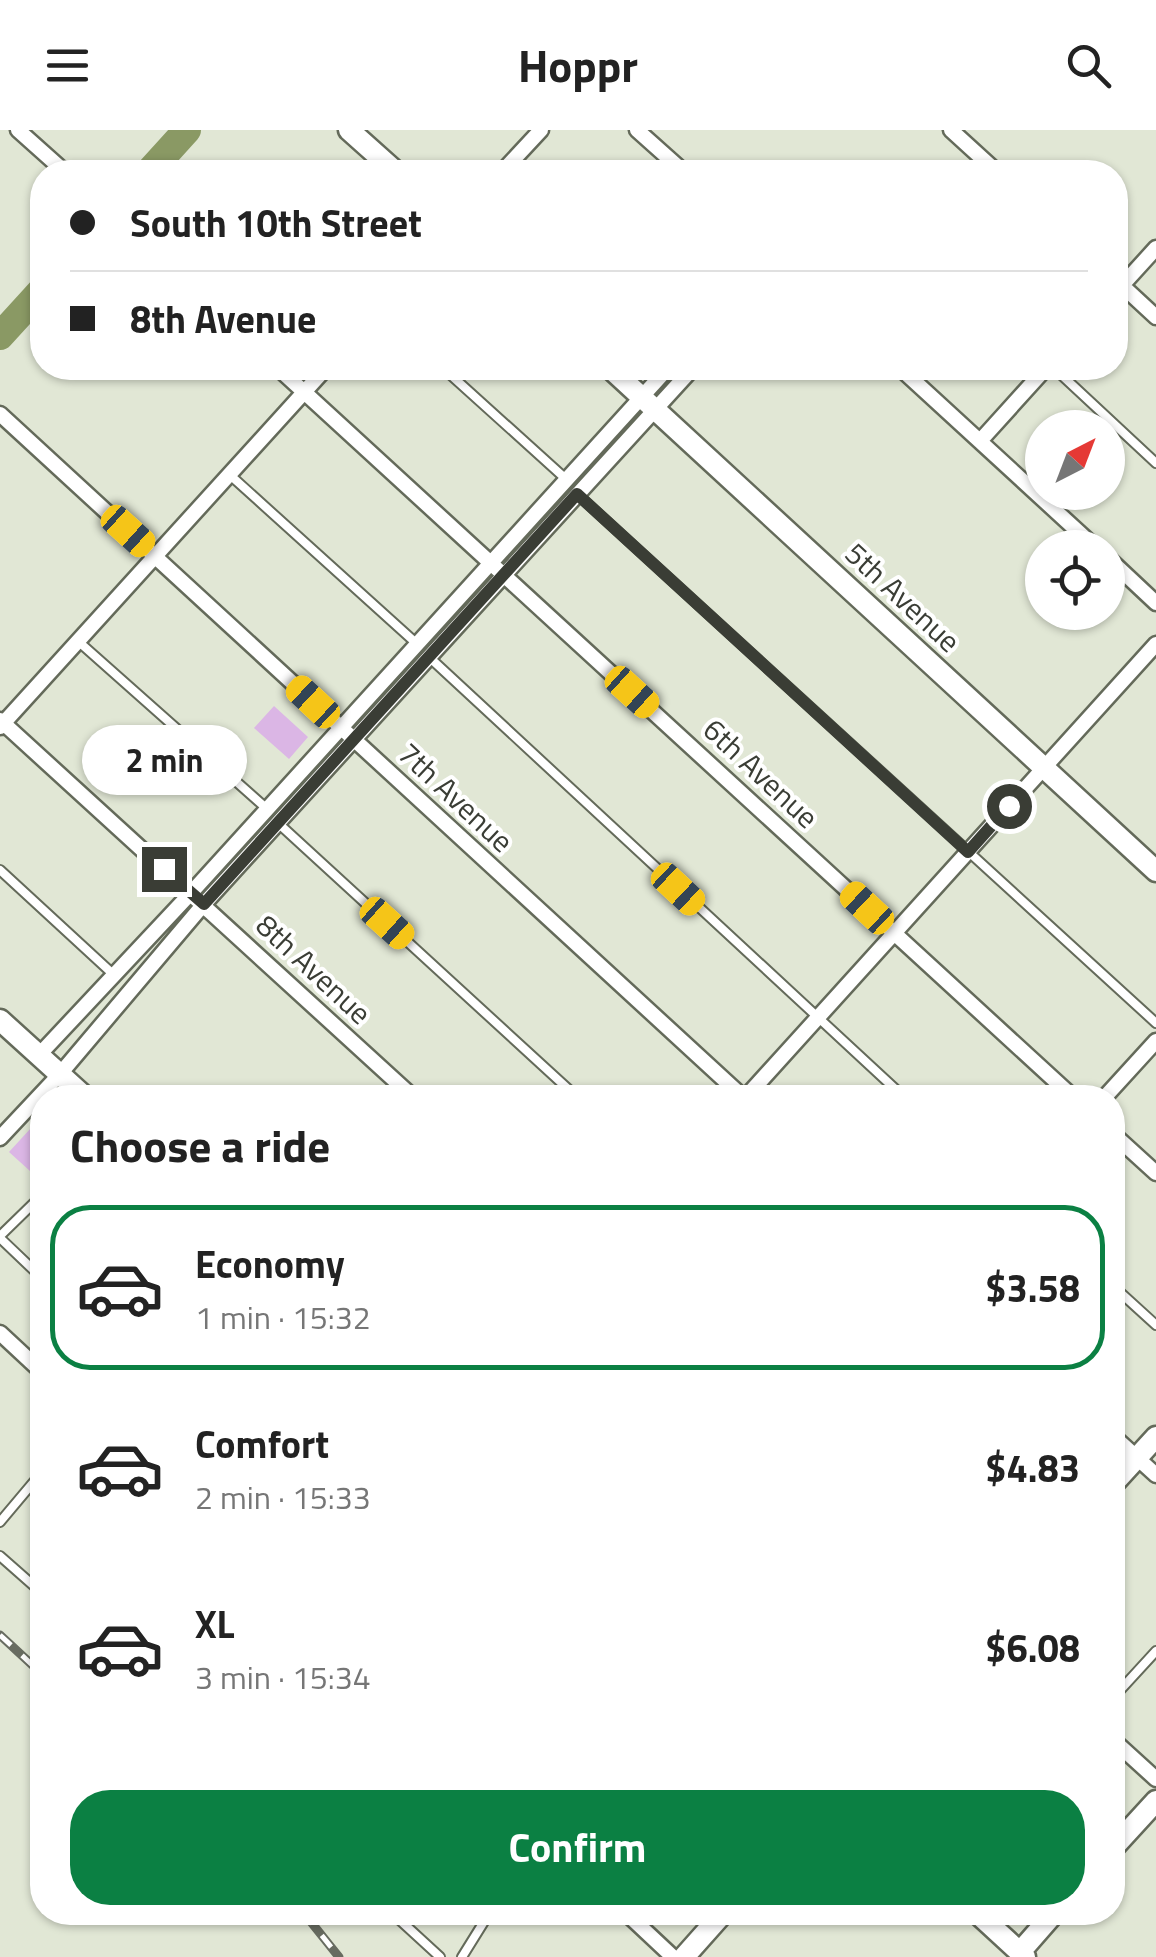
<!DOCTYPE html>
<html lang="en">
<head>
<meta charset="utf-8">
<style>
	body { margin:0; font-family:"Titillium Web",sans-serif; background:#f6f6f6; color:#222; height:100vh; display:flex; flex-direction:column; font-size:38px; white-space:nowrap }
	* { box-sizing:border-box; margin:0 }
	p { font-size:32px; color:#767676 }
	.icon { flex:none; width:55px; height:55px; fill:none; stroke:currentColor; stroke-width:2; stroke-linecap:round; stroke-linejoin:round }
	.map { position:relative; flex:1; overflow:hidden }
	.sheet { position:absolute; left:30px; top:955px; width:1095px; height:840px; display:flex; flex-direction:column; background:#fff; border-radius:40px; box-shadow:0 2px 8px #0004 }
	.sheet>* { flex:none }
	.banner { position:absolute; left:30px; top:30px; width:1098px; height:220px; border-radius:40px; box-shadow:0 2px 8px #0004; display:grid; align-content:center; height:220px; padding:0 40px; background:#fff }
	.needle { width:65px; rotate:42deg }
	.controls { position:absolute; left:1025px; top:280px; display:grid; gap:20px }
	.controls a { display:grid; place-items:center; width:100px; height:100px; border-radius:50%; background:#fff; box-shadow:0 2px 8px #0004; font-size:50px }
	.end { position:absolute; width:45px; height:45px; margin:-22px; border:12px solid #3a3d35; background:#fff; box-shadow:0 0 0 5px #fff }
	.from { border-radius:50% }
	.bubble { position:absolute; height:70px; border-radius:35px; background:#fff; box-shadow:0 2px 8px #0004; font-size:32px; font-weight:700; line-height:70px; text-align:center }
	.car { position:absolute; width:30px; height:60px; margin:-30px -15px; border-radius:12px; box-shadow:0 0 8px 2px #0007; background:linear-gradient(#f5c518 24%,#345 0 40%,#f5c518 0 76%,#345 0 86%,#f5c518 0) }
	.banner b { display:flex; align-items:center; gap:35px; height:95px; font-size:38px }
	.banner b+b { border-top:2px solid #e0e0e0 }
	.banner i { width:25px; height:25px; background:#222 }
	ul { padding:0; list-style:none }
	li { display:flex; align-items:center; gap:30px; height:165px; margin:0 20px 15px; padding:0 20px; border:5px solid transparent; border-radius:40px }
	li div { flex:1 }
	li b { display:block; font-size:38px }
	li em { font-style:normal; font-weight:700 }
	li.current { border-color:#0b8043 }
	li>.icon { width:90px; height:90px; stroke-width:1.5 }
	h2 { padding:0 40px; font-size:45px; line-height:120px }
	.cta { display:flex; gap:20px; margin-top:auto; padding:20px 40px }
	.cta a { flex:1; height:115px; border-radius:40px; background:#0b8043; color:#fff; font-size:40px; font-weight:700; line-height:115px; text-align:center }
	header { display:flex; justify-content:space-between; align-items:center; height:130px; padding:0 40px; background:#fff; font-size:45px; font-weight:700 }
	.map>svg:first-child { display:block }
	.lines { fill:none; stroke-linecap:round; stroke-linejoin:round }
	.river { stroke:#8a9964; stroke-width:28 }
	.building { fill:#dbb6e5 }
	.lane-casing { stroke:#646a5a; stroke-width:12 }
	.street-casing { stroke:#646a5a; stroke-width:19 }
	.secondary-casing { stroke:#646a5a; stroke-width:25 }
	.lane { stroke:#fff; stroke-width:8 }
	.street { stroke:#fff; stroke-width:14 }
	.secondary { stroke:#fff; stroke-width:20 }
	.rail-casing { stroke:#686c61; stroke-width:9 }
	.rail { stroke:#fff; stroke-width:5; stroke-dasharray:15; stroke-linecap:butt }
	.route { stroke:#3a3d35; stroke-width:12 }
	.labels { text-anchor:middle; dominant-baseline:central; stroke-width:8; stroke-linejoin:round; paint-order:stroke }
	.street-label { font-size:30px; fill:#3a3d35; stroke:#fff }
</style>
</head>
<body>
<header><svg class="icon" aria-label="menu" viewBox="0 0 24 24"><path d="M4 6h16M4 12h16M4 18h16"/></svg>Hoppr<svg class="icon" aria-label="search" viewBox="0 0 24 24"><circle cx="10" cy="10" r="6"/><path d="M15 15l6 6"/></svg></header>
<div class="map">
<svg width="1156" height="1827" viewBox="0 0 1156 1827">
	<rect width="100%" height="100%" fill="#e1e7d5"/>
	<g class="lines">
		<path class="river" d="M 149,42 L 187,0
			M 0,206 L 42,160"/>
	</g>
	<path class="building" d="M 274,576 L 308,607 L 289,629 L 254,598 Z
		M 42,986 L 42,1027 L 30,1041 L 9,1022 Z"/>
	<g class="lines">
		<g class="lane-casing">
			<path id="lane" d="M 443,238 L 567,350
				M 1054,238 L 1156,333
				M 230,345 L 416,513
				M 577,364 L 1156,893
				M 79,512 L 266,678
				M 429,527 L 905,968
				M 278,693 L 578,968
				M 0,740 L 114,845
				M 0,1106 L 42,1065
				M 0,1108 L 42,1148
				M 1112,1155 L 1156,1195
				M 0,1392 L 42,1342
				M 0,1426 L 42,1463
				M 1112,1569 L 1156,1521
				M 391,1782 L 440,1827
				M 462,1827 L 490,1782"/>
		</g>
		<g class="street-casing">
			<path id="street" d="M 18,0 L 65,42
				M 637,0 L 684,42
				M 951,0 L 997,42
				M 502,42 L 541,0
				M 871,42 L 873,40
				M 1116,150 L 1156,187
				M 1115,163 L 1156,118
				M 278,238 L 1074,968
				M 900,238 L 1096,418
				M 0,284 L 744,968
				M 980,311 L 1046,238
				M 1108,428 L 1156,473
				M 0,590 L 414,968
				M 0,597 L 326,238
				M 39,925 L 190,764 L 668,238
				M 745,968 L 1156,514
				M 1104,968 L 1156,911
				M 1112,1003 L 1156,1043
				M 0,1008 L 60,944 L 203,775 L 693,238
				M 0,1203 L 42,1242
				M 1112,1305 L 1156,1345
				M 1112,1609 L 1156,1649
				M 625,1782 L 673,1827"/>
		</g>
		<g class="secondary-casing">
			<path id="secondary" d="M 349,0 L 396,42
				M 610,238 L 1156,741
				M 0,890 L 86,968
				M 1112,1355 L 1156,1307
				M 1112,1719 L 1156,1671
				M 976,1782 L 1025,1827
				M 1020,1822 L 1055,1782
				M 684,1827 L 724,1782"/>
		</g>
		<use href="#lane" class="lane"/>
		<use href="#street" class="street"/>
		<use href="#secondary" class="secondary"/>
		<g class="rail-casing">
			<path id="rail" d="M 0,1505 L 42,1544
				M 303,1782 L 339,1827"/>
		</g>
		<use href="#rail" class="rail"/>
	</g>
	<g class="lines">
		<path class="route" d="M 164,739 L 204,774 L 577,364 L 968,722 L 1009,676"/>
	</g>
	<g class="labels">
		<g class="street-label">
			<text transform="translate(903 467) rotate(43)">5th Avenue</text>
			<text transform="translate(761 643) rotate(43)">6th Avenue</text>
			<text transform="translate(456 667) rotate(43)">7th Avenue</text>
			<text transform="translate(314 839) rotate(43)">8th Avenue</text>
		</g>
	</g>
</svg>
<div class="controls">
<a><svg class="needle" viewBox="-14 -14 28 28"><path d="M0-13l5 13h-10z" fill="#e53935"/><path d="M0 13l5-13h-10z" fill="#767676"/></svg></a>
<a><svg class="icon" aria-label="locate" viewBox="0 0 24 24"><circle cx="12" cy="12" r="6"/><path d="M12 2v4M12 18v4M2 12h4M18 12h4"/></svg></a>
</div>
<i class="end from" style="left:1009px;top:676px"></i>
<i class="end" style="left:164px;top:739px"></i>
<div class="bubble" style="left:82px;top:595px;width:165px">2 min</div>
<i class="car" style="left:128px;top:401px;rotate:132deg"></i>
<i class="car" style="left:632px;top:562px;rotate:132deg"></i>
<i class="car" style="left:313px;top:572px;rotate:313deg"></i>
<i class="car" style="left:678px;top:759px;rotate:133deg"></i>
<i class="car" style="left:867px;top:778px;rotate:313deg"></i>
<i class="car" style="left:387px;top:793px;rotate:132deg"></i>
<div class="banner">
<b><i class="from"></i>South 10th Street</b>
<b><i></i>8th Avenue</b>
</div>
<section class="sheet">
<h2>Choose a ride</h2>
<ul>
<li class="current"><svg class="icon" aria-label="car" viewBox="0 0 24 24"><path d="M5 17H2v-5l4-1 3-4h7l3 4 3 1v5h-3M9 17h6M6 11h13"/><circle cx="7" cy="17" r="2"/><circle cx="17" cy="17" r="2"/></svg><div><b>Economy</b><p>1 min · 15:32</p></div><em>$3.58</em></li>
<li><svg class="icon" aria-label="car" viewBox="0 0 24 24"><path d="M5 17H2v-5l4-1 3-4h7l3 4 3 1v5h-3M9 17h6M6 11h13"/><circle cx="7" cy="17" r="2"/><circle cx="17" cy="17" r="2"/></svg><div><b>Comfort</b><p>2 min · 15:33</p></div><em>$4.83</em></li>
<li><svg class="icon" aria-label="car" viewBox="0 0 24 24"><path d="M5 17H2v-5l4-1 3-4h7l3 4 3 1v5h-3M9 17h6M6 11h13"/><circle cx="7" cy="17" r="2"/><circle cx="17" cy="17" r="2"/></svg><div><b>XL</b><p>3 min · 15:34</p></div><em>$6.08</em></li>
</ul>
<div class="cta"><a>Confirm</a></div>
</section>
</div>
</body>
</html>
